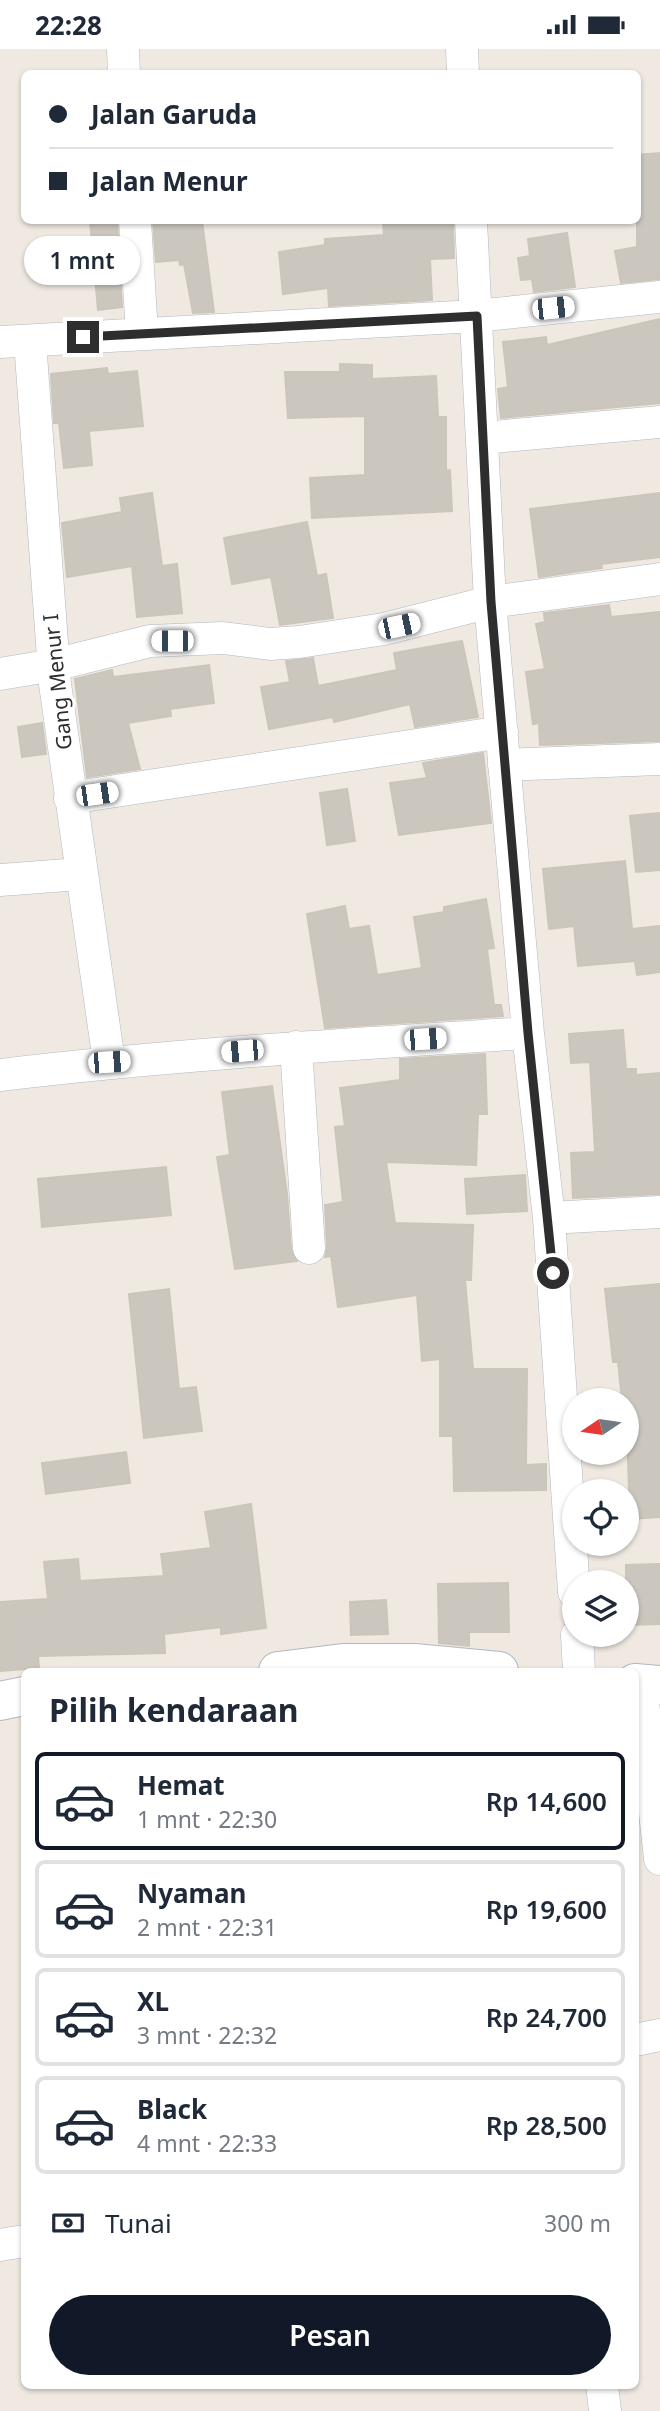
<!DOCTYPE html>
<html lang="id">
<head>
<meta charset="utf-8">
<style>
	body { margin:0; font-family:"Noto Sans",sans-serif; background:#f2f2f3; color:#1f2937; height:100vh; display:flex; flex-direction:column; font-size:26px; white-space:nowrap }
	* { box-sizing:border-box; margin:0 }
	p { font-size:23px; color:#747a83 }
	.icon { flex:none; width:38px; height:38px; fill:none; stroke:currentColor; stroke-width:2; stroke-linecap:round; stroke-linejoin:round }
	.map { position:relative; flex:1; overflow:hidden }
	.drawer { position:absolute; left:21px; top:1619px; width:618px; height:721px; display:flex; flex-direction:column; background:#fff; border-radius:10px; box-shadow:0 2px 5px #0004 }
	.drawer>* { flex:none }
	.top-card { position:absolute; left:21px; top:21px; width:620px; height:154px; border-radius:10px; box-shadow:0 2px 5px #0004; display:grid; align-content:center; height:154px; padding:0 28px; background:#fff }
	.needle { width:46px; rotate:257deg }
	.tools { position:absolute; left:562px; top:1339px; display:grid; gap:14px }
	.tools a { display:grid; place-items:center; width:77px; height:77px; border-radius:50%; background:#fff; box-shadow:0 2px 5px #0004; font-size:35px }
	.end { position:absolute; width:32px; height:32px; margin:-16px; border:9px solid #2e2e2e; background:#fff; box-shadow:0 0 0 4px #fff }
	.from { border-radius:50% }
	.bubble { position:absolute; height:49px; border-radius:24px; background:#fff; box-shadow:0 2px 5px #0004; font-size:23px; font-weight:600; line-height:49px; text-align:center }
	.car { position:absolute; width:21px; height:42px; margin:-21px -10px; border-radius:9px; box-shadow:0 0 5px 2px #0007; background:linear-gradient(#fff 24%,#345 0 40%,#fff 0 76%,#345 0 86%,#fff 0) }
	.top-card b { display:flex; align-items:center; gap:24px; height:66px; font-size:26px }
	.top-card b+b { border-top:2px solid #e0e1e3 }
	.top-card i { width:18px; height:18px; background:#1f2937 }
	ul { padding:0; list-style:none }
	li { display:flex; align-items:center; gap:21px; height:98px; margin:0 14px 10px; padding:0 14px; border:4px solid #e0e1e3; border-radius:10px }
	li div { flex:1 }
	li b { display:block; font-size:26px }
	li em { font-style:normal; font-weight:600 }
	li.selected { border-color:#111827 }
	li>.icon { width:63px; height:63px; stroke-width:1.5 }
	h2 { padding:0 28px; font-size:32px; line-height:84px }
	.pay { display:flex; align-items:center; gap:18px; height:77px; padding:0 28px; font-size:26px }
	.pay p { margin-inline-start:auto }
	.action { display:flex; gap:14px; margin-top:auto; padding:14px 28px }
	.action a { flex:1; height:80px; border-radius:42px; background:#111827; color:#fff; font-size:28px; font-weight:600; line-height:80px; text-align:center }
	.status { display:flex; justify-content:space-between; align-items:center; height:49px; padding:0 35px; background:#fff; direction:ltr }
	.status svg { height:19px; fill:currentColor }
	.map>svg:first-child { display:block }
	.building { fill:#cbc7bf; stroke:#cbc5ba; stroke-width:2 }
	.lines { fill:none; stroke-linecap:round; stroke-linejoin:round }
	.minor-casing { stroke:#b4b7c1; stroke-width:33 }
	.tertiary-casing { stroke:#b4b7c1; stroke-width:40 }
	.minor { stroke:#fff; stroke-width:32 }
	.tertiary { stroke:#fff; stroke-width:38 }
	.route { stroke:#2e2e2e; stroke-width:9 }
	.labels { text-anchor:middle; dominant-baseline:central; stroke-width:6; stroke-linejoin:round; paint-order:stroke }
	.street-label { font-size:21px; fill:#2e2e2e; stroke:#fff }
</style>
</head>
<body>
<div class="status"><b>22:28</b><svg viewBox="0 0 49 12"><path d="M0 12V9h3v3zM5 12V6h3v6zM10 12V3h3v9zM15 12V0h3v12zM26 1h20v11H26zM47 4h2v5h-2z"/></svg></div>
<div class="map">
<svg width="660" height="2362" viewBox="0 0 660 2362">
	<rect width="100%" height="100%" fill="#efe9e1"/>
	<path class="building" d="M 660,104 L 660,230 L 621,234 L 615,202 L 637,198 L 637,106 Z
		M 90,172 L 117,172 L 122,258 L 98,261 Z
		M 153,172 L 202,172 L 214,263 L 193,264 L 184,215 L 180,216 L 179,211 L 156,213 Z
		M 383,172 L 453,172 L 454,209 L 430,210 L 432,251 L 329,257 L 328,239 L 283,245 L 279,203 L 325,196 L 325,190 L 384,186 Z
		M 567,184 L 575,238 L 534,243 L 532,230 L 521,231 L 518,209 L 530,207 L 528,190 Z
		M 660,270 L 660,354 L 501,369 L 498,340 L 508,338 L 503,293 L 546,288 L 547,296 Z
		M 340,315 L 372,316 L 372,330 L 436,327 L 438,368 L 446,368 L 446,422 L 450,421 L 452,462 L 312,469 L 310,429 L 365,426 L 365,367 L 288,369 L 285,323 L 340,323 Z
		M 107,319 L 108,325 L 137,322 L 143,377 L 89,382 L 92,416 L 64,419 L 59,374 L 54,374 L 51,325 Z
		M 152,444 L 162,517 L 177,515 L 182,564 L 137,568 L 132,517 L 67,528 L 62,474 L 122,463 L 120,449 Z
		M 660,444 L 660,508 L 601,515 L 602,519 L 539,528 L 530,460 Z
		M 307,473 L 317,527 L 326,525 L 333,569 L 280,576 L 271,528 L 232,535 L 224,489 Z
		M 609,556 L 611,568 L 660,563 L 660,692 L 540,696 L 539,674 L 533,675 L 526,623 L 545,620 L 536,575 L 545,573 L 544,564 Z
		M 462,592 L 478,668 L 415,678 L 410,655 L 334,673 L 333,668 L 269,680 L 261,638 L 290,633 L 286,612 L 313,609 L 318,637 L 397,621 L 394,604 Z
		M 209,616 L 214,654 L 170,660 L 171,667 L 128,674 L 140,720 L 87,728 L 75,630 L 112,621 L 113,628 Z
		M 42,674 L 46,705 L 22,708 L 18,678 Z
		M 483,704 L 491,774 L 399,786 L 390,734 L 427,729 L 423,714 Z
		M 347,740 L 355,792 L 327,796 L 320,744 Z
		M 660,764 L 660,821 L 636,823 L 630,767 Z
		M 625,812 L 632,880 L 660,877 L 660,923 L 637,926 L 635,912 L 578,917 L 574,877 L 549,880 L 543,820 Z
		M 486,850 L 494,899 L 487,900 L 494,956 L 501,956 L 503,967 L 325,979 L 307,865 L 345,857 L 349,880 L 369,877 L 377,926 L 422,919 L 414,868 L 444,863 L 444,858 Z
		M 623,981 L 626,1020 L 636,1020 L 636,1026 L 660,1024 L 660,1145 L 573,1149 L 571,1104 L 595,1103 L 590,1013 L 571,1014 L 569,985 Z
		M 485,1005 L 487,1065 L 478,1065 L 476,1116 L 386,1113 L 395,1174 L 473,1176 L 471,1231 L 465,1231 L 473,1320 L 527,1320 L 526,1416 L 546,1415 L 546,1441 L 454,1442 L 453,1387 L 440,1387 L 440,1310 L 422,1312 L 417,1246 L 338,1258 L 331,1207 L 325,1208 L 327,1198 L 325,1156 L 343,1153 L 335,1078 L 345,1077 L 340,1039 L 400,1031 L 400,1010 Z
		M 272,1037 L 287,1145 L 291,1200 L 297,1212 L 235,1220 L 217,1108 L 230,1106 L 222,1043 Z
		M 166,1118 L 171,1166 L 42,1178 L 38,1130 Z
		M 525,1126 L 527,1162 L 467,1165 L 465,1130 Z
		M 660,1235 L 660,1468 L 630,1470 L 626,1351 L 622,1351 L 618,1313 L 613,1313 L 605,1240 Z
		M 169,1240 L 179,1340 L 196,1338 L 202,1382 L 144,1389 L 129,1245 Z
		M 126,1403 L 130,1434 L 46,1445 L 42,1414 Z
		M 251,1455 L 266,1579 L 221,1585 L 221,1578 L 164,1585 L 165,1604 L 38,1607 L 39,1619 L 0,1622 L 0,1553 L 48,1550 L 44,1513 L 78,1510 L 80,1532 L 164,1527 L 161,1505 L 211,1499 L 205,1463 Z
		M 660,1515 L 660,1575 L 626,1576 L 626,1516 Z
		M 508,1534 L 509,1583 L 469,1583 L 469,1597 L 439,1594 L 438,1535 Z
		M 386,1551 L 388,1585 L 351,1586 L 350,1553 Z"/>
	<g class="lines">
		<g class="minor-casing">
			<path id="minor" d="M 123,0 L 124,24
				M 462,0 L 463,24
				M 135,172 L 142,284
				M 471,172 L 490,553 L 528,984 L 549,1169 L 574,1543
				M 30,292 L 55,635 L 109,1013
				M 0,293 L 476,267 L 660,248
				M 482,389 L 660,373
				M 0,625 L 54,616 L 150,592 L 223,589 L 270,595 L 299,593 L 384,580 L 490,553 L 660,530
				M 504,716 L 660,710
				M 70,749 L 502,683
				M 0,831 L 80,825
				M 296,998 L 309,1199
				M 0,1026 C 175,1005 352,995 528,984
				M 549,1169 L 660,1163
				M 577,1586 L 579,1622
				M 641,1634 L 660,1810
				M 635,1991 L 660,1986
				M 0,2196 L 24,2192
				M 602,2336 L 605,2362"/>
		</g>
		<g class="tertiary-casing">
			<path id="tertiary" d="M 278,1622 L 343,1614 L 414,1614 L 499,1622
				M 635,1634 L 660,1636
				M 0,1652 L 24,1647"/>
		</g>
		<use href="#minor" class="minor"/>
		<use href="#tertiary" class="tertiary"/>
	</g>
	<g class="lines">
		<path class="route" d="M 83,288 L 477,267 L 491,553 L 528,984 L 553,1224"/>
	</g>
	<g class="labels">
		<g class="street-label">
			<text transform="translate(57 633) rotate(-96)">Gang Menur I</text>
		</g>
	</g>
</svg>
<div class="tools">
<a><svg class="needle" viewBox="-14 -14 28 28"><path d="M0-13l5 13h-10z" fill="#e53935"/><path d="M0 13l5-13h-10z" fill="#747a83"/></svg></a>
<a><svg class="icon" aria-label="locate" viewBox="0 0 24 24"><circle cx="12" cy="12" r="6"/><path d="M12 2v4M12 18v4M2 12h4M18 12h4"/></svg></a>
<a><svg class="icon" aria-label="layers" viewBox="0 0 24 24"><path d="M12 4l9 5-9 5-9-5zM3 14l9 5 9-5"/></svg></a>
</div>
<i class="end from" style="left:553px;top:1224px"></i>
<i class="end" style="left:83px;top:288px"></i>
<div class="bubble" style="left:24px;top:187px;width:116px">1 mnt</div>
<i class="car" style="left:553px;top:259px;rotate:84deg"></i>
<i class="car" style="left:399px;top:577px;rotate:78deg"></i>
<i class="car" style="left:172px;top:592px;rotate:270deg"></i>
<i class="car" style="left:97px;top:745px;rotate:82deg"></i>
<i class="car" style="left:425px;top:990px;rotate:86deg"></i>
<i class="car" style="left:242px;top:1002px;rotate:265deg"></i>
<i class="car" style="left:109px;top:1013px;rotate:86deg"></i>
<div class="top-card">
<b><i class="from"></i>Jalan Garuda</b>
<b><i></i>Jalan Menur</b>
</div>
<section class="drawer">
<h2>Pilih kendaraan</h2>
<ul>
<li class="selected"><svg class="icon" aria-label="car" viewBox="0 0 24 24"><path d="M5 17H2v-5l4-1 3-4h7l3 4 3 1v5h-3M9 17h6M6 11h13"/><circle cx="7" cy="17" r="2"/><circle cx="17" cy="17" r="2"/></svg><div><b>Hemat</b><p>1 mnt · 22:30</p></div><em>Rp 14,600</em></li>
<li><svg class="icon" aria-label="car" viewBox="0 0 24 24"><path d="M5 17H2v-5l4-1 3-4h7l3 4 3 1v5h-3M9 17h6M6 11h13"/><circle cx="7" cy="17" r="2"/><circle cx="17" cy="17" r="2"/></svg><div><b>Nyaman</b><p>2 mnt · 22:31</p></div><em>Rp 19,600</em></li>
<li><svg class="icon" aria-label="car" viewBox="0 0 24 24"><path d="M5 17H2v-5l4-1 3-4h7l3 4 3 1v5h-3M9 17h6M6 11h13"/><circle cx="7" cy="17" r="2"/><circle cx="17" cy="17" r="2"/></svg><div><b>XL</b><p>3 mnt · 22:32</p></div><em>Rp 24,700</em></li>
<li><svg class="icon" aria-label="car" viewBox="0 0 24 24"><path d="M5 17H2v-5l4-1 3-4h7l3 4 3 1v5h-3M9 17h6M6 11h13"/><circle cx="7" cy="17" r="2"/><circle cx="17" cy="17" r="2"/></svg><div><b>Black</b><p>4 mnt · 22:33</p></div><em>Rp 28,500</em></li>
</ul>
<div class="pay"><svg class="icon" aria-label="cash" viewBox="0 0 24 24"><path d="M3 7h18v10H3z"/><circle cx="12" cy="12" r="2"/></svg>Tunai<p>300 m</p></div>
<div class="action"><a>Pesan</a></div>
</section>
</div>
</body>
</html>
